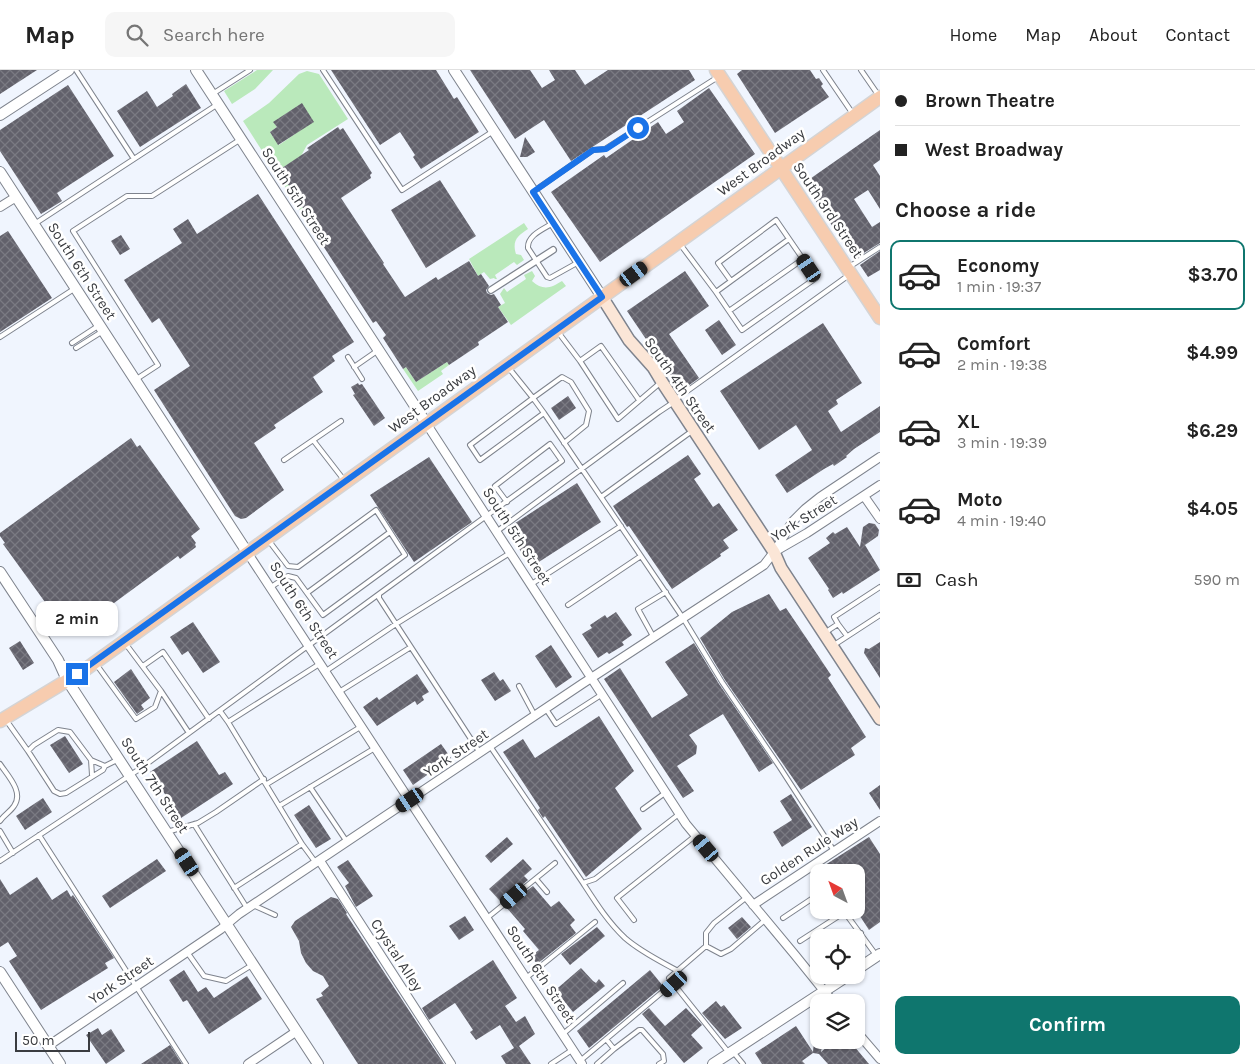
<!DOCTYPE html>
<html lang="en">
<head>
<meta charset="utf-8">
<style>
	body { margin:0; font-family:Karla,sans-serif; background:#f6f6f6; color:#222; height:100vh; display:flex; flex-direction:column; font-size:19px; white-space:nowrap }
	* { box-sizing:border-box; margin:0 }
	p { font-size:16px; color:#767676 }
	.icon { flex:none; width:28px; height:28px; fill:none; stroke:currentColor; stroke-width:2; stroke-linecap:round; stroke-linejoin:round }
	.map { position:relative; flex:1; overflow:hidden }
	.sheet { display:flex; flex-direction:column; background:#fff; width:375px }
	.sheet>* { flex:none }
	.guide { display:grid; align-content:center; height:110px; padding:0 15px; background:#fff }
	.needle { width:32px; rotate:319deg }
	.controls { position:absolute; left:810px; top:794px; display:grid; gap:10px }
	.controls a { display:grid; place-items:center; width:55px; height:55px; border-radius:10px; background:#fff; box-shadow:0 1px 4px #0004; font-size:25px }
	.scale { position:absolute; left:15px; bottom:12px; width:75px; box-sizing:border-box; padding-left:5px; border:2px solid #3a3c40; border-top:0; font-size:14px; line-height:18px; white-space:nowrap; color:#3a3c40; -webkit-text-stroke:4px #fff; paint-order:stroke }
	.end { position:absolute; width:22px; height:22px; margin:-11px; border:6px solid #1a73e8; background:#fff; box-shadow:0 0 0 2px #fff }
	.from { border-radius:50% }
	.bubble { position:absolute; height:35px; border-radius:10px; background:#fff; box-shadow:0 1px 4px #0004; font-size:16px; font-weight:700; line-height:35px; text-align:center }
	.car { position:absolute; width:15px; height:30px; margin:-15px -8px; border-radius:6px; box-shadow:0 0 4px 1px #0007; background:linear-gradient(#222 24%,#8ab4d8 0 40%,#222 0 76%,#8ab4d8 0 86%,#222 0) }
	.guide b { display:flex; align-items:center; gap:18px; height:48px; font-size:19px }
	.guide b+b { border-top:1px solid #e0e0e0 }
	.guide i { width:12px; height:12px; background:#222 }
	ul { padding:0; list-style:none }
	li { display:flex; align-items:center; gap:15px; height:70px; margin:0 10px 8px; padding:0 5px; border:2px solid transparent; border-radius:10px }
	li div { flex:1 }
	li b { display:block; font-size:19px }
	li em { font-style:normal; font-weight:700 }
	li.on { border-color:#0f766e }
	li>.icon { width:45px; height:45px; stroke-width:1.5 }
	h2 { padding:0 15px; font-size:22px; line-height:60px }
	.pay { display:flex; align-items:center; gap:12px; height:55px; padding:0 15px; font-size:19px }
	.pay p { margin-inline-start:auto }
	.primary-button { display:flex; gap:10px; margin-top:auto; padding:10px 15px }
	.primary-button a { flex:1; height:58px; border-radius:10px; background:#0f766e; color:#fff; font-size:20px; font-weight:700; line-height:58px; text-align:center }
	header { display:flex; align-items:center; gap:30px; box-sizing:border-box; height:70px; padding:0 25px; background:#fff; border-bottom:1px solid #e0e0e0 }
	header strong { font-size:24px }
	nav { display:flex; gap:28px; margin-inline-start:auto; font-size:18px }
	.search { width:350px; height:45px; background:#f6f6f6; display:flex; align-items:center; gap:12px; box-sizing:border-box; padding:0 18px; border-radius:10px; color:#767676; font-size:19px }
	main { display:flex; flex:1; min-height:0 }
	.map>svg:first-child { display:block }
	.grass { fill:#bae9bb; fill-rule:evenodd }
	.building { fill:url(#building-cross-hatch) }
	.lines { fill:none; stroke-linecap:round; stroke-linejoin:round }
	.service-casing { stroke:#7e838d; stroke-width:6 }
	.pedestrian-casing { stroke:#7e838d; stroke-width:8 }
	.minor-casing { stroke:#7e838d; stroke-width:10 }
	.tertiary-casing { stroke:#7e838d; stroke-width:12 }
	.secondary-casing { stroke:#7e838d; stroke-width:14 }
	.primary-casing { stroke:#d4d4d5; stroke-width:15 }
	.service { stroke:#fff; stroke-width:4 }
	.pedestrian { stroke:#fff; stroke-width:5.5 }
	.minor { stroke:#fff; stroke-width:8 }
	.tertiary { stroke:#fff; stroke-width:10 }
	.secondary { stroke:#fbe6d7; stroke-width:11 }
	.primary { stroke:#f7ccaf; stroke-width:12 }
	.route { stroke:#1a73e8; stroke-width:6 }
	.labels { text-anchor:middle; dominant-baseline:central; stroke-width:5; stroke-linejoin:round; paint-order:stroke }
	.street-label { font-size:15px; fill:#3a3c40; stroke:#fff }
</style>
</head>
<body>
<header>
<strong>Map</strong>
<div class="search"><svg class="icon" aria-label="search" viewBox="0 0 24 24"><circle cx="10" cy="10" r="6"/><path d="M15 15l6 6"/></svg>Search here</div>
<nav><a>Home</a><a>Map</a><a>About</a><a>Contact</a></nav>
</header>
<main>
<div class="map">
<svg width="880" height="994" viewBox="0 0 880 994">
	<defs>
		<pattern id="building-cross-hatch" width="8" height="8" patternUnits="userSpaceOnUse" patternTransform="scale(1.25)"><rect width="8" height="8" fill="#62616b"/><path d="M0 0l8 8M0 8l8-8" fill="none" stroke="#7a7a82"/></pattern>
	</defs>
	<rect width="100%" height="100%" fill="#f0f5fe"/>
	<path class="grass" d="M 257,0 L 273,0 L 255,19 L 232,34 L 224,21 Z
		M 307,1 L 319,4 L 348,49 L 307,75 L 301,86 L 279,100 L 308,146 L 305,148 L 243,51 L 269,33 L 299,4 ZM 301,34 L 295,64 L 279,75 L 270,62 L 277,57 L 274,52 Z
		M 524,153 L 528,159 C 517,166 512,171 516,184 L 521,185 L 524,190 L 517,195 L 514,192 L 495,205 L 497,209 L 495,209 L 494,208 L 490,209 L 484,202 L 478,206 L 469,189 Z
		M 532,201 L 535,206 L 532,211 C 543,221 551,218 562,211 L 566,216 L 511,255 L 498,237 L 505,233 L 500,224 L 504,218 L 507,222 L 526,209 L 524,205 Z
		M 447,292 L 449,295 L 441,301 L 443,304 L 418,321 L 403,299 L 406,297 L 416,312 Z"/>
	<path class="building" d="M 0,0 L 37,0 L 0,24 Z
		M 331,0 L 436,0 L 454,29 L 457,27 L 479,62 L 421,99 L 413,87 L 415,85 L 400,62 L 380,75 Z
		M 470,0 L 530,0 L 542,18 L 555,10 L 549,0 L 575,0 L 585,15 L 608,0 L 689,0 L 695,10 L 571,91 L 544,50 L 515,69 Z
		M 742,0 L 810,0 L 816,9 L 819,8 L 823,14 L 821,16 L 829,27 L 775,63 L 737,4 Z
		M 186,14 L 201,38 L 140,77 L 117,41 L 147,21 L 157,37 L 173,26 L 172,24 Z
		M 68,15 L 114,86 L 57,123 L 62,131 L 41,144 L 0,81 L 0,60 Z
		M 709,18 L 755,84 L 600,192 L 551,122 L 604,85 L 606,88 L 658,52 L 666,64 L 684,52 L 677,41 Z
		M 302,33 L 314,52 L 278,75 L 270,62 L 277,57 L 273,52 Z
		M 338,57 L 340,60 L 343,58 L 372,103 L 370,105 L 371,108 L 341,128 L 384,193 L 383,194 L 405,227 L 436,207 L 438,210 L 469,191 L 478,206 L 481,204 L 489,216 L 486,220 L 487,223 L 491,225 L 494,224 L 501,235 L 498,237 L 508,252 L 478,272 L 479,275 L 449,295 L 447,292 L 416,312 L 406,297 L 403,299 L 383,268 L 386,265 L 376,251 L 373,253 L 305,148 L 308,146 L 279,100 L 309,80 L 307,78 Z
		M 880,60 L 880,90 L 873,95 L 880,106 L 880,139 L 868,120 L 854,129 L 872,157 L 880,152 L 880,173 L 854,189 L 804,113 Z
		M 525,67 L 535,82 L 527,87 L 520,87 Z
		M 440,110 L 476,166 L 426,198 L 391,140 Z
		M 258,124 L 354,272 L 332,286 L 335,291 L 313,307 L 323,322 L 274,355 L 276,358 L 254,373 L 284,420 L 246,448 L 241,449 L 235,446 L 154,320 L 190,296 L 159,248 L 152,253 L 124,210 L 182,173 L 173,159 L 188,149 L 197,164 Z
		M 8,161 L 52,228 L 0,262 L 0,166 Z
		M 121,165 L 130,179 L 120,185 L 111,171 Z
		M 880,181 L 880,200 L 868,207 L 860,195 Z
		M 685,201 L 709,236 L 669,264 L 699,308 L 681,321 L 627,241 Z
		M 719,250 L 736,275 L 722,285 L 705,260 Z
		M 823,253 L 862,313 L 836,330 L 838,334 L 828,341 L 841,362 L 880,336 L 880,362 L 854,379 L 846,386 L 847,387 L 834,396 L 833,394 L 824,399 L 787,423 L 775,405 L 812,380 L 796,355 L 759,380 L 720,321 Z
		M 358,313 L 359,315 L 362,314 L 385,348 L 374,356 L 353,325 L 355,324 L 351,317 Z
		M 568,326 L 576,338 L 559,350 L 551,338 Z
		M 131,368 L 137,377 L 140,375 L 200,459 L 191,466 L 196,473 L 195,474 L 196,477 L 180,489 L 178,486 L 95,547 L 96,548 L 82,559 L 80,557 L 78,558 L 73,550 L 63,557 L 3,474 L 5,473 L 0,466 L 0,463 Z
		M 688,385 L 701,404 L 694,409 L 713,437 L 719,433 L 738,460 L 723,470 L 729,478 L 720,484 L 721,486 L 672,519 L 629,456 L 627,457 L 613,436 Z
		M 429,387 L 472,452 L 414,492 L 370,425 Z
		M 577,413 L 601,452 L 531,497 L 506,459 Z
		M 869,453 L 875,454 L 879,460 L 878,466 L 865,475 L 880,500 L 843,524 L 842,522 L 833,528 L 828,520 L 829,519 L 808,488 L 830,473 L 826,468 L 833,462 L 835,464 L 847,457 L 860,477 L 863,457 Z
		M 769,524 L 780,541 L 786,538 L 809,572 L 831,605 L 828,608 L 866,667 L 851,678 L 855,685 L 801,720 L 725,610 L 700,568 L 732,542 Z
		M 616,542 L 632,565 L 622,572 L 624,575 L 609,584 L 607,582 L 598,588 L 582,564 L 592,558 L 590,555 L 605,545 L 607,548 Z
		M 193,552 L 220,592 L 203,603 L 188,581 L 182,585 L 170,567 Z
		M 20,571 L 34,593 L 23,600 L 9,578 Z
		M 880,572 L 880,608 L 864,583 L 865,578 L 869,579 Z
		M 694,573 L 719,614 L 773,693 L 759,702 L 723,644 L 689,665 L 697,676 L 696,684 L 677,696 L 694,721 L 683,728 L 604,609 L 620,598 L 652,648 L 688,625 L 665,592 Z
		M 551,575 L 572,607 L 556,618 L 535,586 Z
		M 131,599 L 150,628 L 141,635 L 144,639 L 137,644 L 114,612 Z
		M 494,602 L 500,611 L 503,609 L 511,621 L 495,631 L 481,610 Z
		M 417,604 L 429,622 L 422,626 L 424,630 L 417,635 L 415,631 L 377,656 L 363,637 L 377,627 L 379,630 Z
		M 599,646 L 634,701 L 615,718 L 642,759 L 586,807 L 545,746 L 543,748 L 538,740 L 540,738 L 503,682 L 523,669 L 535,688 Z
		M 65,666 L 83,694 L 69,703 L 50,675 Z
		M 197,671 L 219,705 L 225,702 L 233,714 L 181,748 L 150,702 Z
		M 441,674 L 451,688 L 413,715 L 403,700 Z
		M 880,715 L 880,740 L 869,723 Z
		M 791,724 L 812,757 L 782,777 L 773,762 L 792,750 L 780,731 Z
		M 43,728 L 52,742 L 25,760 L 16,746 Z
		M 309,735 L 331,769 L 316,778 L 294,745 Z
		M 507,767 L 513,774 L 491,793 L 485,786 Z
		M 869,767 L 880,784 L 880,852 L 869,860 L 856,840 L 856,802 L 830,802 L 825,795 Z
		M 157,789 L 166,801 L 110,838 L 102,826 Z
		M 523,789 L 532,799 L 524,806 L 528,810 L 501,832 L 489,819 Z
		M 348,790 L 373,826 L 356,837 L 345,816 L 349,813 L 337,797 Z
		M 37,807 L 52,830 L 67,820 L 71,827 L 73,825 L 114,888 L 105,893 L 108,898 L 41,940 L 9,891 L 17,886 L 8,872 L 0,877 L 0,809 L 10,825 Z
		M 533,816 L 551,837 L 559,831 L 575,850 L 570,855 L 576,863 L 537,894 L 531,886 L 539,880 L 523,861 L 525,859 L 506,837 Z
		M 331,827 L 338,829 L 347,843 L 346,844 L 444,994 L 358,994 L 316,929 L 323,926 L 321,923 L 329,916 L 323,906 L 313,901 L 306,893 L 301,883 L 299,871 L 291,857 L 295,851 Z
		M 465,846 L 474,860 L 459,870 L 449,856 Z
		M 742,847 L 751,857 L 737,869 L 728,858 Z
		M 597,857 L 605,866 L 570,895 L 561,884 Z
		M 493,890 L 517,928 L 505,936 L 516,952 L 525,946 L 535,964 L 519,976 L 531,994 L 506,994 L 501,986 L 514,978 L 500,955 L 476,970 L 470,962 L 473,960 L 455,933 L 429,950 L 422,938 Z
		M 581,898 L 593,911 L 596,913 L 599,909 L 605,916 L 573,942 L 564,931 L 560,935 L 552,923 Z
		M 184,900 L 198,922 L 206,917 L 214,928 L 247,906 L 262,929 L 209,964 L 187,930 L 183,932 L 169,910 Z
		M 650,900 L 663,916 L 589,978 L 577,961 Z
		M 716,931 L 721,937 L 724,935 L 742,958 L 725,969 L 702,943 Z
		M 649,938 L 665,956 L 686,938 L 702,955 L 691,965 L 703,978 L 684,993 L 642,944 Z
		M 796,956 L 813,982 L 814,970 L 823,970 L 821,982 L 835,970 L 849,970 L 869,994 L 828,994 L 819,984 L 813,983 L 802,991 L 805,994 L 762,994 L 755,983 Z
		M 98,958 L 102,965 L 111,959 L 125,981 L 106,994 L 86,965 Z
		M 170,975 L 182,994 L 141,994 L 155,985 Z"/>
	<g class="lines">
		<g class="service-casing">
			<path id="service" d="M 76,0 L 134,89
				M 323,0 L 402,120 L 492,62
				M 823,0 L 853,44
				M 861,0 L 879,26
				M 214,23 L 250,0
				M 534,121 L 593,80 L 605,79 L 718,7
				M 36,153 L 218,34
				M 553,153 C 544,159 527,165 528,178 L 547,207 L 550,208 L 577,193
				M 680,174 L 716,222 L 742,260 L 816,208 L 776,150 L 718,193 L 731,211 L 716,222
				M 849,197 L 880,177
				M 731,211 L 789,169
				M 729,241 L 803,189
				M 558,262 L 580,291
				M 0,267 L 74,219
				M 72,273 L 98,256
				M 76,278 L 103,261
				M 348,287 L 362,309
				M 354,297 L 377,281
				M 508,297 L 533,328 L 470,375 L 480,390 L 544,343 L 533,328 L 562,307 L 571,312 L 589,341 L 586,355 L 564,373
				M 135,310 L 158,295 L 73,161 L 127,126 L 152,126 L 241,69
				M 676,329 L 849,205
				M 639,330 L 601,276 L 580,291 L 618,349 L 660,313
				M 544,343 L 683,548 L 722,612 L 779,696 L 834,781
				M 313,370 L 344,410
				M 284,390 L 341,351
				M 601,427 L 692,361
				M 496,462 L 659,342 L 674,332
				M 269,471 L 288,496 L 298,497 L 376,440 L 405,485 L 323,545 L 296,508 L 288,506 L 271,517
				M 530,515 L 621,456
				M 307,523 L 390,462
				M 568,535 L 641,486
				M 838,554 L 847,566
				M 826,562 L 838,554 L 834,547 L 880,517
				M 654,568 L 638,539 L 666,522
				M 834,575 L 880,545
				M 96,594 L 136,649 L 155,637 L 161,621 L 125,573
				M 143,596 L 163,582 L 209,649
				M 326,601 L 396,554 L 510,483
				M 519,616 L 535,646
				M 161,621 L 189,663
				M 339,622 L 411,577
				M 546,639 L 556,654 L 601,625
				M 220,641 L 228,652 L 321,593
				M 6,650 L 28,681 L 54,721 L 60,724 L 66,723 L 103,700 L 105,696
				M 228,652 L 279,736 L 375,678
				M 490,676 L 583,813 L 595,809 L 679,744
				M 28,681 L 34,675 L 58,660 L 70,662 L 91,690 L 105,696 L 117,690
				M 480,683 L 379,528 L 379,524 L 562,391 L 550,374 L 495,416 L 507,432
				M 91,690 L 92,705
				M 0,694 C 8,706 24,722 14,736 C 10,742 4,745 0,751
				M 267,714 L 362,656
				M 310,717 L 347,772
				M 279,736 L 302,774
				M 643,739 L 665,723
				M 194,754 L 247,838
				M 0,761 L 13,783
				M 167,762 L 198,753 L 216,742 L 264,709
				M 39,765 L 186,994
				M 0,791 L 141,698 L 379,524
				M 812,796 L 819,806
				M 536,809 L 547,822
				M 583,813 C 596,833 608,852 625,868 C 641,882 660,891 678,901
				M 234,818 L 302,774 L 316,793
				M 253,835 L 275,845
				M 843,840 L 876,885
				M 487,848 L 555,793
				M 783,848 L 819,824
				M 634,850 L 617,828 L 695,766
				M 854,868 L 861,863
				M 800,871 L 845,842
				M 706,876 L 721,884 L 731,879 L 765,850
				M 187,882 L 204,906 L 226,911 L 252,895
				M 817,891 L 819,890
				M 526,908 L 595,852
				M 563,964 L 623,913
				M 614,979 L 639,960 L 642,960 L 663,984 L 664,991 L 659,994
				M 729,983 L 669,908 L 706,876 L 706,863 L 714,853 L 747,827
				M 734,983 L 743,994
				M 580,991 L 673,913
				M 551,994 L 572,980
				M 597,994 L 614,979 L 606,969"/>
		</g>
		<g class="pedestrian-casing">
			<path id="pedestrian" d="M 491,220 L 553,180"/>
		</g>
		<g class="minor-casing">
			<path id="minor" d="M 0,137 L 16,127
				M 426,353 L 686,754 L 795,885 L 833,932
				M 864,426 L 880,449
				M 775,481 L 792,452 L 805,439 L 820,427 L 880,387
				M 247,482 L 582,994
				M 320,791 L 451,994
				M 753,835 L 880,751
				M 856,961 L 880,989
				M 48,976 L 221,859 L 239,844 L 582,614 L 764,495 L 774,482 L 807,463 L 880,415
				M 248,994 L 297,961"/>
		</g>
		<g class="tertiary-casing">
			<path id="tertiary" d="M 196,0 L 426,353
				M 454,0 L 602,227
				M 0,45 L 69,0
				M 0,102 L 247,482
				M 0,502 L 58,590 L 67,610 L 318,994
				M 856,900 L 880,884
				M 0,902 L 60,994
				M 713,994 L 849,905"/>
		</g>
		<g class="secondary-casing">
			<path id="secondary" d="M 602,227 L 629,270 L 653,297 L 662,312 L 774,482 L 781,498 L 880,649"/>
		</g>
		<g class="primary-casing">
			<path id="primary" d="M 716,0 L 880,248
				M 0,651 L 86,599 L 880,27"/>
		</g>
		<use href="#service" class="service"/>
		<use href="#pedestrian" class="pedestrian"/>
		<use href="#minor" class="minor"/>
		<use href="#tertiary" class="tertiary"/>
		<use href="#secondary" class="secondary"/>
		<use href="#primary" class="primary"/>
	</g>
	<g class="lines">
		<path class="route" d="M 77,604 L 602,227 L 533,122 L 593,80 L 606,79 L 638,58"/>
	</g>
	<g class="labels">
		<g class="street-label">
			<text transform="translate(761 92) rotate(-36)">West Broadway</text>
			<text transform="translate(296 126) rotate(57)">South 5th Street</text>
			<text transform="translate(828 140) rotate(56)">South 3rd Street</text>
			<text transform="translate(82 201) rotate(57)">South 6th Street</text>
			<text transform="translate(680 315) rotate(55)">South 4th Street</text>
			<text transform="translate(432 329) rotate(-36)">West Broadway</text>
			<text transform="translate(804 448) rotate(-32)">York Street</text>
			<text transform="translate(517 466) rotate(57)">South 5th Street</text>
			<text transform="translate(304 540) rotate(57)">South 6th Street</text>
			<text transform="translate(456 683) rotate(-34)">York Street</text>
			<text transform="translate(155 715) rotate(57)">South 7th Street</text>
			<text transform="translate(809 781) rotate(-33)">Golden Rule Way</text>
			<text transform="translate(397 885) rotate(57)">Crystal Alley</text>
			<text transform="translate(541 904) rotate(57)">South 6th Street</text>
			<text transform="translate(121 910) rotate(-34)">York Street</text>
		</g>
	</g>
</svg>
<div class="controls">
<a><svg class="needle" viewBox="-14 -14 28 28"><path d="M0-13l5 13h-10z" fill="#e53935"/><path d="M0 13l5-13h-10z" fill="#767676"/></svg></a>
<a><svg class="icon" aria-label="locate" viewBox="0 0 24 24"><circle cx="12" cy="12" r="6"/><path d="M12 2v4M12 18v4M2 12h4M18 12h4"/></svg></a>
<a><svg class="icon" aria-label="layers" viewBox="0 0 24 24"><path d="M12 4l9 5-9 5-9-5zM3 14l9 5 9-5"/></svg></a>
</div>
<div class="scale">50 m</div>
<i class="end from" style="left:638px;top:58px"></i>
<i class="end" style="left:77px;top:604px"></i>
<div class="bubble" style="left:36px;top:531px;width:82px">2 min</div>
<i class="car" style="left:809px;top:198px;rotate:326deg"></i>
<i class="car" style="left:634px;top:204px;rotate:54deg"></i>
<i class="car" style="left:410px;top:730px;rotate:236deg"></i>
<i class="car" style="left:706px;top:778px;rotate:320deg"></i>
<i class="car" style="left:187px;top:792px;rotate:327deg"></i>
<i class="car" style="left:514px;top:826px;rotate:229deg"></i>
<i class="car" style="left:674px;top:914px;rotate:228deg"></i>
</div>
<section class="sheet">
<div class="guide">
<b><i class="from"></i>Brown Theatre</b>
<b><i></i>West Broadway</b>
</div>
<h2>Choose a ride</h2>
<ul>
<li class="on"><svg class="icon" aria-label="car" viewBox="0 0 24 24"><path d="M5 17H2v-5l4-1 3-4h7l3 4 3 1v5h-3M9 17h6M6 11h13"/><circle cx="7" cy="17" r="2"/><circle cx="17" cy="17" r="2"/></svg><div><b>Economy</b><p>1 min · 19:37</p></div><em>$3.70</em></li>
<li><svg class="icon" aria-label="car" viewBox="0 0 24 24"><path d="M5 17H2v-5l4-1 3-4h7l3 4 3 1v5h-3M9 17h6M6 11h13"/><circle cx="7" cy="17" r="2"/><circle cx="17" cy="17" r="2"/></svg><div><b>Comfort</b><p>2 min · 19:38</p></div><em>$4.99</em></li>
<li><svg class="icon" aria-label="car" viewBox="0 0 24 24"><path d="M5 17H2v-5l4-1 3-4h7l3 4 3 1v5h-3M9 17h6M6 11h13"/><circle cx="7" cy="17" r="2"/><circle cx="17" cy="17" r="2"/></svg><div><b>XL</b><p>3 min · 19:39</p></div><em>$6.29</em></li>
<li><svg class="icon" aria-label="car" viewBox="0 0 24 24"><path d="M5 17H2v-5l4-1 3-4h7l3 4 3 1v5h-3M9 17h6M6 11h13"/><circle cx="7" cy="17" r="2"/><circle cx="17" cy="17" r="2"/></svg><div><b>Moto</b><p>4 min · 19:40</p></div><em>$4.05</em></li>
</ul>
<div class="pay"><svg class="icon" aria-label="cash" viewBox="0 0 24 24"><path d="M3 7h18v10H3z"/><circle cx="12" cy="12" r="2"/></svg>Cash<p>590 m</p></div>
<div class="primary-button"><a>Confirm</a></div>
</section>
</main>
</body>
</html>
